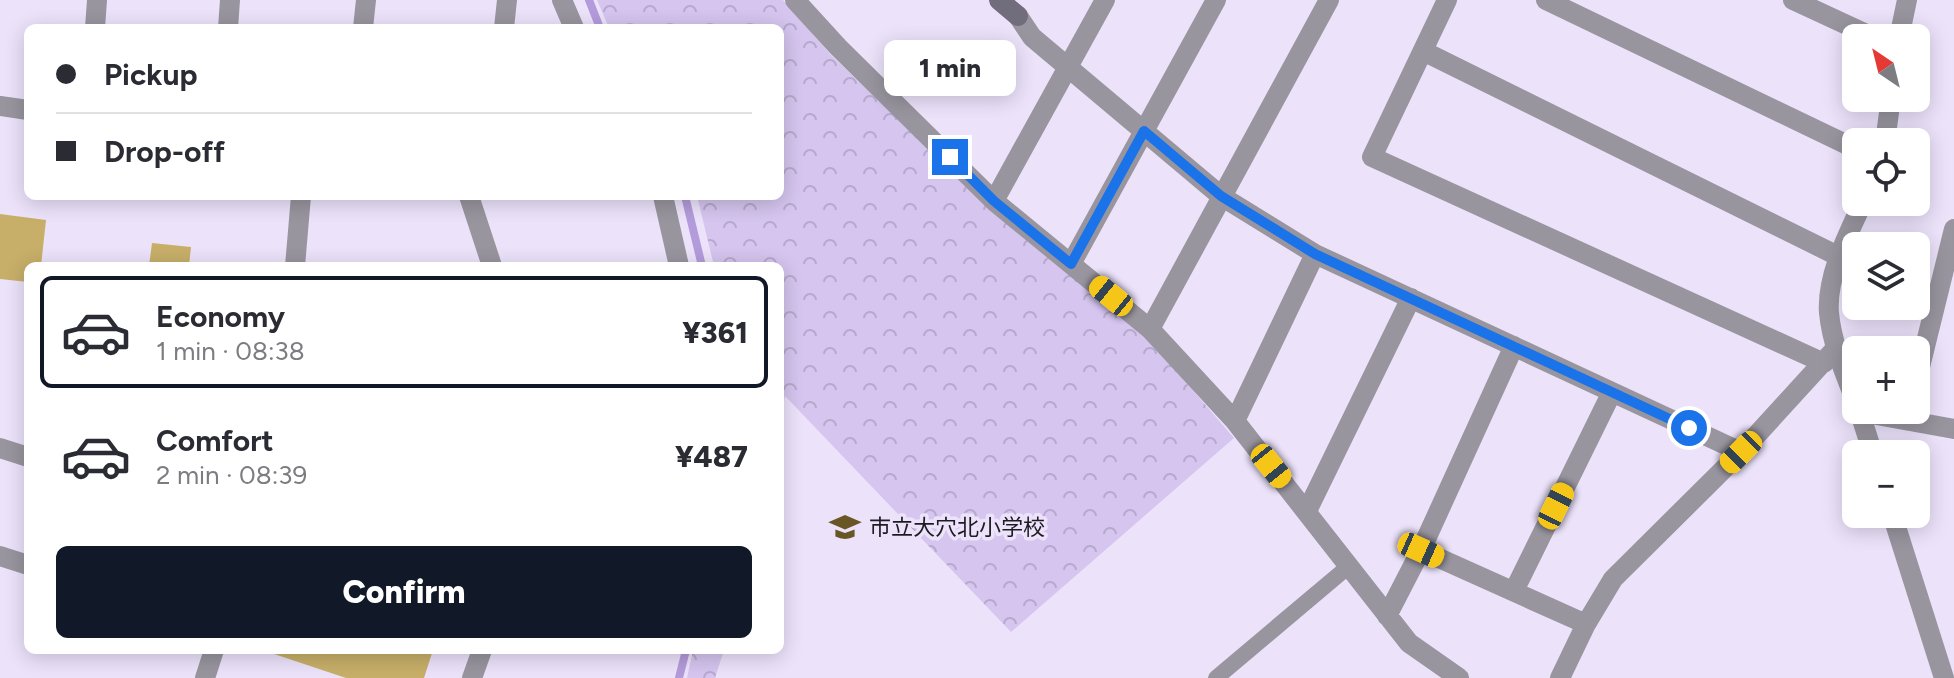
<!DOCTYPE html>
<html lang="en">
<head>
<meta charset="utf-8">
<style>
	body { margin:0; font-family:Figtree,"Noto Sans JP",sans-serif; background:#f2f2f3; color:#2b2b33; height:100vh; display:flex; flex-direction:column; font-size:30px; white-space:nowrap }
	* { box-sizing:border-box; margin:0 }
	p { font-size:26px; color:#7c7c81 }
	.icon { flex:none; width:44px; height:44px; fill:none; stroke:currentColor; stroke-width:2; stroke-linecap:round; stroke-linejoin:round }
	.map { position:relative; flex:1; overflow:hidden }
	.panel { position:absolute; left:24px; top:262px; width:760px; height:392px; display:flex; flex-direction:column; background:#fff; border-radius:12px; box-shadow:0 4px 20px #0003 }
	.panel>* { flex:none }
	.top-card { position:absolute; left:24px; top:24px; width:760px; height:176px; border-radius:12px; box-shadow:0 4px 20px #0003; display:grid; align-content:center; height:176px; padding:0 32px; background:#fff }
	.needle { width:52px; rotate:325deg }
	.tools { position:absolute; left:1842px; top:24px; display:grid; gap:16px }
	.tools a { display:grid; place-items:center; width:88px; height:88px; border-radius:12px; background:#fff; box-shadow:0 4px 20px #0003; font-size:40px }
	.end { position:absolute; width:36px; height:36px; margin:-18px; border:10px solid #1a73e8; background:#fff; box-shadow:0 0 0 4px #fff }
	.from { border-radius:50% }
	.bubble { position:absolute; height:56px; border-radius:12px; background:#fff; box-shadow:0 4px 20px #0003; font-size:26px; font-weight:800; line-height:56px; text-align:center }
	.car { position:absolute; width:24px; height:48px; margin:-24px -12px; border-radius:10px; box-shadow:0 0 6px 2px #0007; background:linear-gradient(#f5c518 24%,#345 0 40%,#f5c518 0 76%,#345 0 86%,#f5c518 0) }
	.top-card b { display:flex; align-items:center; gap:28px; height:76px; font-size:30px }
	.top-card b+b { border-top:2px solid #e1e1e2 }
	.top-card i { width:20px; height:20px; background:#2b2b33 }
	ul { padding:14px 0 0; list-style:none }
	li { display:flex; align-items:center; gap:24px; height:112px; margin:0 16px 12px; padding:0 16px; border:4px solid transparent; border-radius:12px }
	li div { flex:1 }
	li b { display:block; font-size:30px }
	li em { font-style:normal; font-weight:800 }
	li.on { border-color:#111827 }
	li>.icon { width:72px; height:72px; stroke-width:1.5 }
	.cta { display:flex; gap:16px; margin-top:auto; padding:16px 32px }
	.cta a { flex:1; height:92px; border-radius:12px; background:#111827; color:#fff; font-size:32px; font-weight:800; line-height:92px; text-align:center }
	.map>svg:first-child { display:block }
	.forest { fill:url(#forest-crowns) }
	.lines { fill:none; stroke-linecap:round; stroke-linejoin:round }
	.stream { stroke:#b49bdb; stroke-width:8 }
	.building { fill:#c7af69 }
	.lane { stroke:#98959f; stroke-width:16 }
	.street { stroke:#98959f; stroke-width:20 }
	.secondary { stroke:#726d7c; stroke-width:20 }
	.route { stroke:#1a73e8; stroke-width:10 }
	.labels { text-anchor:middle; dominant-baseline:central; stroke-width:7; stroke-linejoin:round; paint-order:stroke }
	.poi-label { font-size:22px; fill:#1d1a22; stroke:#ece3fb; text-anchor:start }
</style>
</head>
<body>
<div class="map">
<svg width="1954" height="678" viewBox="0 0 1954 678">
	<defs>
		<pattern id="forest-crowns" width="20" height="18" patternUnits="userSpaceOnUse" patternTransform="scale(2)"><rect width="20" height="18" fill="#d5c5ef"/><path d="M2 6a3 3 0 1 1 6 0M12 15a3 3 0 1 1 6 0" fill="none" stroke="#b6a9cd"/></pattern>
	</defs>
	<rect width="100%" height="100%" fill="#ece3fb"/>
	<path class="forest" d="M 597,0 L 783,0 L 830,54 L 989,206 L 1145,335 L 1234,438 L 1011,632 L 785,396 L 780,422 L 780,266 L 714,266 L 697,196 L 780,196 L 780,28 L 609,28 Z
		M 693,650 L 724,650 L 715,678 L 687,678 Z"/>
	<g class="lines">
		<path class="stream" d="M 589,0 L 600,28
			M 685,196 L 702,266
			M 679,678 L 686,650"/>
	</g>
	<path class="building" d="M 0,214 L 46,220 L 41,266 L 28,266 L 28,282 L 0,279 Z
		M 152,243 L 191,247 L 189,266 L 149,266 Z
		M 275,650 L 433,650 L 424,678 L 346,678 L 274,654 Z"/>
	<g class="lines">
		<path class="lane" d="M 1216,678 L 1349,566"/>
		<path class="street" d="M 562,0 L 574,28
			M 795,0 L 838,47 L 994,201 L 1150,329 L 1235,421 L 1409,643 L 1459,678
			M 1447,0 L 1372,157 L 1824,363
			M 1546,0 L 1856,149
			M 1793,0 L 1875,38
			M 1018,16 L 1032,37 L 1221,196 L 1315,254 L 1741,452
			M 95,28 L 97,0
			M 228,28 L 230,0
			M 363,28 L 366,0
			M 504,28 L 507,0
			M 1899,38 L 1907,0
			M 1423,51 L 1838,256
			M 0,106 L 28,110
			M 1885,142 L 1891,98
			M 469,196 L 492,266
			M 663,196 L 679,266
			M 994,201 L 1105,0
			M 1071,264 L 1216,0
			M 295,266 L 301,196
			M 1150,329 L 1329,0
			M 1916,383 L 1954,229
			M 1856,402 C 1845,374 1832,344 1829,313 C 1826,277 1848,234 1863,202
			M 1859,410 L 1873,454
			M 1860,412 L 1954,429
			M 1235,421 L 1315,254
			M 0,448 L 28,457
			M 1307,511 L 1411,298
			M 1892,514 L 1944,678
			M 1421,550 L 1586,624
			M 0,556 L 28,565
			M 1514,591 L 1612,392
			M 1387,616 L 1421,550 L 1514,346
			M 205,678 L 214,650
			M 472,678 L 482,650
			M 1560,678 L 1586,624 L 1613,579 L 1741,452 L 1836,348"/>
		<path class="secondary" d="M 999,0 L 1018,16"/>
	</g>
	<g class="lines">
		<path class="route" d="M 950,157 L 994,201 L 1071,264 L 1144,131 L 1221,196 L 1315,254 L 1689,428"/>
	</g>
	<defs>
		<g id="school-bare" transform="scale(2.4)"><path d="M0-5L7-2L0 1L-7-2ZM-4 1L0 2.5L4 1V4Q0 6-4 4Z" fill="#685725" stroke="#ece3fb" stroke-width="2.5" paint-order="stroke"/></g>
	</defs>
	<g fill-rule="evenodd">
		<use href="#school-bare" x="845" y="527"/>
	</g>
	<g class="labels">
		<g class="poi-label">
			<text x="869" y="527">市立大穴北小学校</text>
		</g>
	</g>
</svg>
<div class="tools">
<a><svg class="needle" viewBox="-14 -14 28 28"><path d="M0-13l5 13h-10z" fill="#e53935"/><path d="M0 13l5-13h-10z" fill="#7c7c81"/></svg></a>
<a><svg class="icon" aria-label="locate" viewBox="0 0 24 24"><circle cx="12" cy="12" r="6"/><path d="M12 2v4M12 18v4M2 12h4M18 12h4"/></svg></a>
<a><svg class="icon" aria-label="layers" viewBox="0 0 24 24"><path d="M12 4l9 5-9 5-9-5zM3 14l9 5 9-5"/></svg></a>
<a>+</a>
<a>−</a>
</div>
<i class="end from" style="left:1689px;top:428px"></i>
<i class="end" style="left:950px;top:157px"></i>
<div class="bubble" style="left:884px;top:40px;width:132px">1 min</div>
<i class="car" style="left:1111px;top:296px;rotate:309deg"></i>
<i class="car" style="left:1741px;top:452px;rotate:225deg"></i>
<i class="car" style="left:1271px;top:466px;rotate:141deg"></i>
<i class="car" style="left:1556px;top:506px;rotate:26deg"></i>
<i class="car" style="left:1421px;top:550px;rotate:114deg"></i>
<div class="top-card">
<b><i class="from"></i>Pickup</b>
<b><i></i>Drop-off</b>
</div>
<section class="panel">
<ul>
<li class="on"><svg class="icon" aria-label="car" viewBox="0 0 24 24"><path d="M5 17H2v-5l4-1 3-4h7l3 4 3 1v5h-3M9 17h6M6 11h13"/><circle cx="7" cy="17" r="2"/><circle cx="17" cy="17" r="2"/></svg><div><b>Economy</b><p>1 min · 08:38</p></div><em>¥361</em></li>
<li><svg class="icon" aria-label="car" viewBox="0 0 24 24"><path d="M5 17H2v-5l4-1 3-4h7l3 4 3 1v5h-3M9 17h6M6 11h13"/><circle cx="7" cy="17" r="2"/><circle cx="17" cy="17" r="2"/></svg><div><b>Comfort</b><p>2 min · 08:39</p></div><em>¥487</em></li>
</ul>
<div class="cta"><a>Confirm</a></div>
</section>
</div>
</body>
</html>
